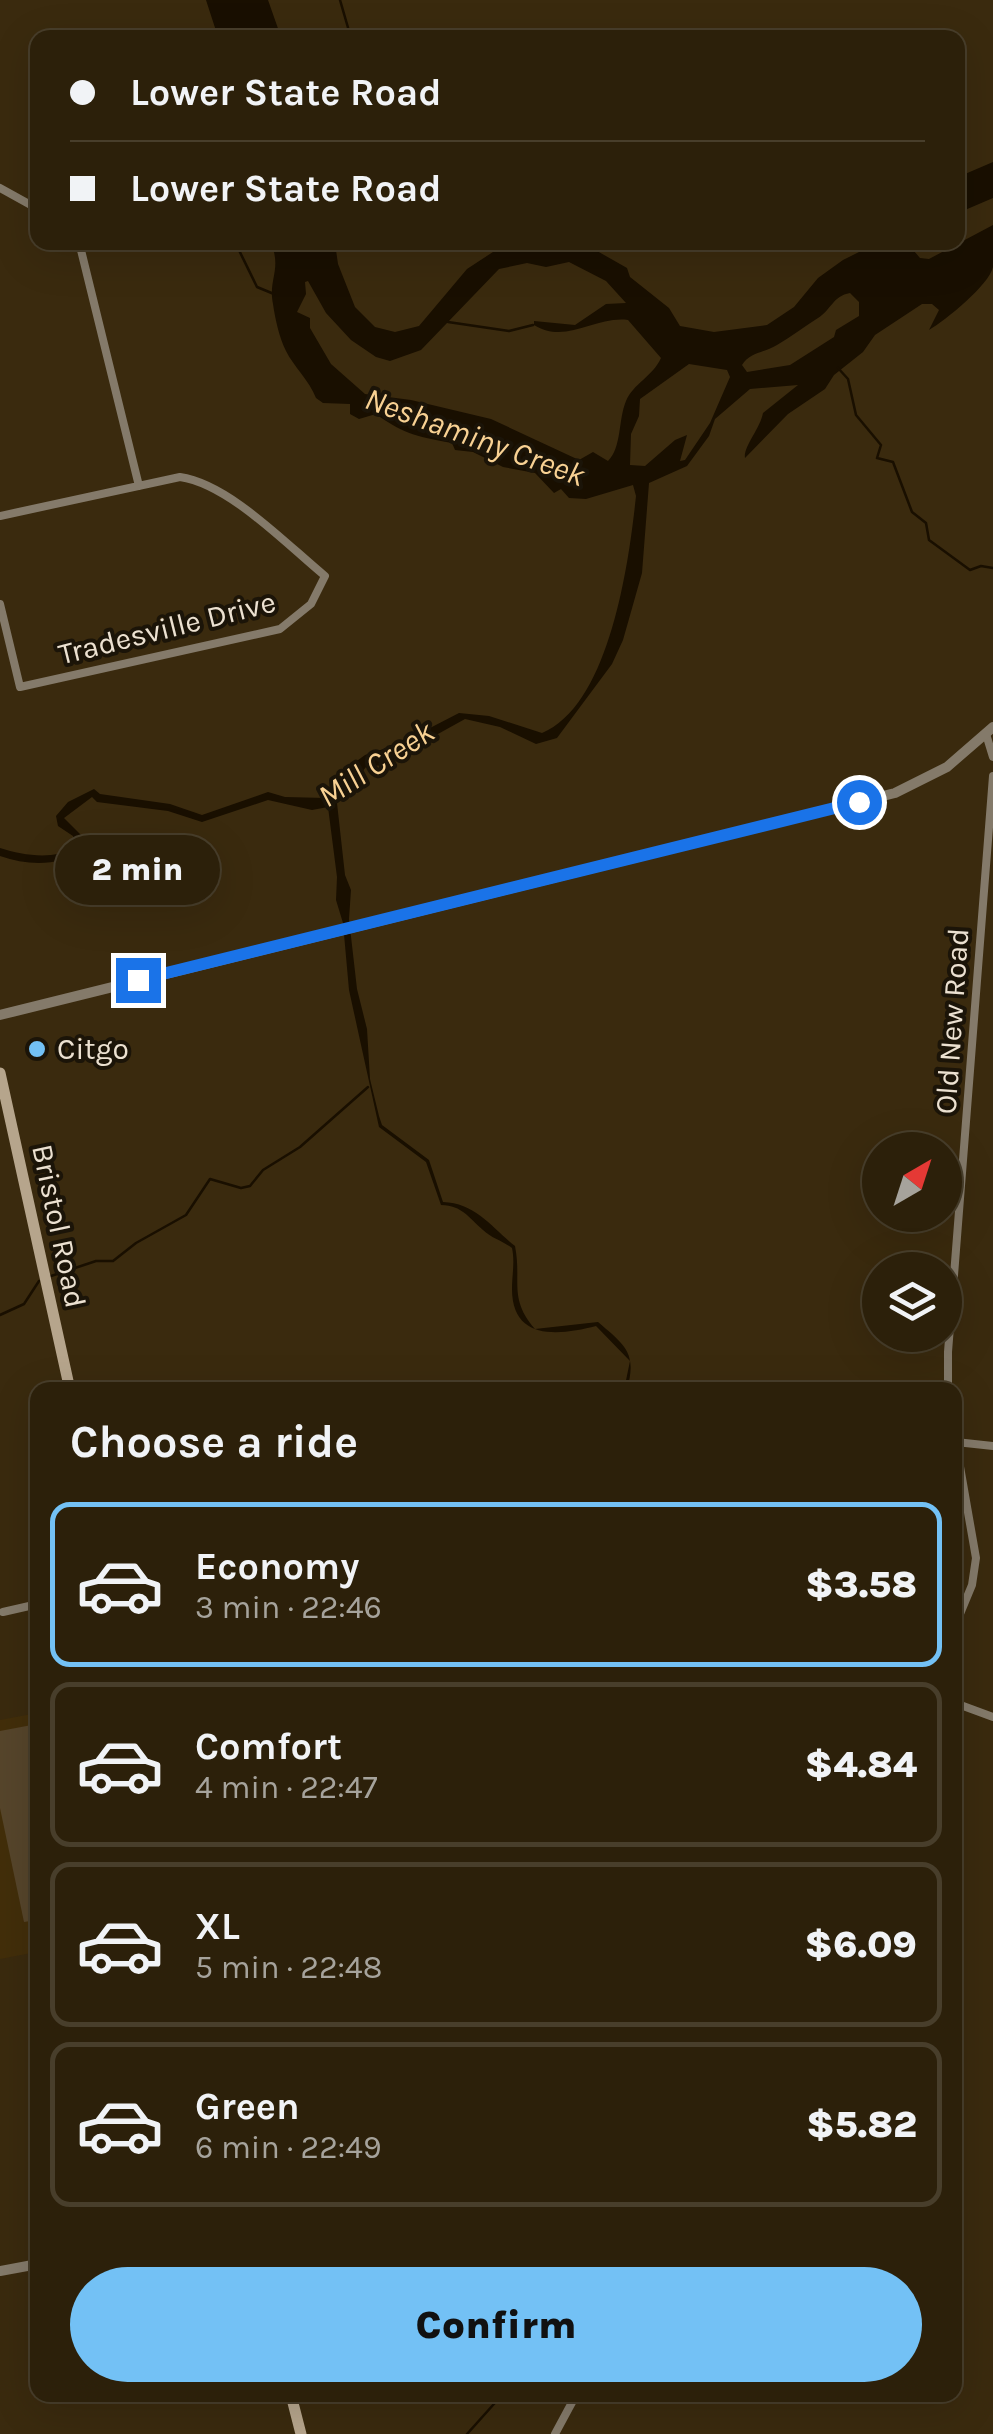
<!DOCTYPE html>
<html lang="en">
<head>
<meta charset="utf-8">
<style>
	body { margin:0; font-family:Karla,sans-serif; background:#382d18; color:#f1f3f6; height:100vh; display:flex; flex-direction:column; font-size:38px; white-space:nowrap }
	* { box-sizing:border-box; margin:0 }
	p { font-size:32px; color:#a6a39c }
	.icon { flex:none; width:55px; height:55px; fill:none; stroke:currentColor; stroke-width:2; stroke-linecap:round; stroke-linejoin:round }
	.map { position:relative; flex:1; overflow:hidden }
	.details { position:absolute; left:30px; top:1382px; width:932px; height:1020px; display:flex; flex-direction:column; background:#2c200a; border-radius:20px; box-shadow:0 10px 40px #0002,0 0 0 2px #483e2b }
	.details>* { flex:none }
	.guide { position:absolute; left:30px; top:30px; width:935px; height:220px; border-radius:20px; box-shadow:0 10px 40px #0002,0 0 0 2px #483e2b; display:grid; align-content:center; height:220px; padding:0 40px; background:#2c200a }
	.needle { width:65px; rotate:39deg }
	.buttons { position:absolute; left:862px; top:1132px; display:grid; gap:20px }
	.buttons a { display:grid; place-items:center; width:100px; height:100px; border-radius:50%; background:#2c200a; box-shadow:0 10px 40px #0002,0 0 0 2px #483e2b; font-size:50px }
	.end { position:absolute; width:45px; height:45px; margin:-22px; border:12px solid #1a73e8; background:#fff; box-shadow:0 0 0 5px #fff }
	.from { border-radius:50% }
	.bubble { position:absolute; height:70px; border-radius:35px; background:#2c200a; box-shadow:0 10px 40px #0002,0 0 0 2px #483e2b; font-size:32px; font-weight:800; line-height:70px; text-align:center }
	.guide b { display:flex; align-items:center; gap:35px; height:95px; font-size:38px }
	.guide b+b { border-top:2px solid #483e2b }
	.guide i { width:25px; height:25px; background:#f1f3f6 }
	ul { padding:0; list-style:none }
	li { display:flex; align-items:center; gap:30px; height:165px; margin:0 20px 15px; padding:0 20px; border:5px solid #483e2b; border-radius:20px }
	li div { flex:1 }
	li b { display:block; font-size:38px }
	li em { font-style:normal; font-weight:800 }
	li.active { border-color:#73c1f5 }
	li>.icon { width:90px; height:90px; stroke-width:1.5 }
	h2 { padding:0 40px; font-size:45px; line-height:120px }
	.primary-button { display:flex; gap:20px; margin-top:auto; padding:20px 40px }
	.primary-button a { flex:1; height:115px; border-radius:60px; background:#73c1f5; color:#111; font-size:40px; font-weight:800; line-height:115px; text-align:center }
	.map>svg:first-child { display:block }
	.built { fill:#422e0a }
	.green { fill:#56452b }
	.water { fill:#190f00; fill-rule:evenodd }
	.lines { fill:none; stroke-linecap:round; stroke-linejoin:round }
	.stream { stroke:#190f00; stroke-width:2.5 }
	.minor { stroke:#847a6a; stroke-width:8 }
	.tertiary { stroke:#847a6a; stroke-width:10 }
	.secondary { stroke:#b6a58c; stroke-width:11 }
	.route { stroke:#1a73e8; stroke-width:12 }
	.poi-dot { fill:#73c1f5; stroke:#1b1408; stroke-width:4 }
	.labels { text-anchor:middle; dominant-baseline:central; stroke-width:8; stroke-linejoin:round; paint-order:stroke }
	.street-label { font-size:30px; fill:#ece1d1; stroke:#1b1408 }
	.poi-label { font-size:30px; fill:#ece1d1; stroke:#1b1408; text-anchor:start }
	.water-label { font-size:32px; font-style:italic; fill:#f8d193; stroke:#1b1408 }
</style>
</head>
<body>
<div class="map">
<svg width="993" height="2434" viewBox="0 0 993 2434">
	<rect width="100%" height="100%" fill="#3a2a0e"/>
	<path class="built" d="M 37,1713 L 37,1952 L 0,1959 L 0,1720 Z"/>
	<path class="green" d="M 37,1724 L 37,1920 L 24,1922 L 0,1808 L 0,1731 Z"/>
	<path class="water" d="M 206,0 L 268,0 L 281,37 L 218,37 Z
		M 993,162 L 993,198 L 958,213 L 958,177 Z
		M 993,225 C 993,238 993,254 993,267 C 989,285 946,320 929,330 L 939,310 L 932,304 L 922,304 L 875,335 L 863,352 L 834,375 L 825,389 L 788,414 L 745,458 C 743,447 760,429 763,413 L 798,385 L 750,389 L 715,419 L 709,436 L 687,466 L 649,483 L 642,573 L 623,640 L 612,664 L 557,738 L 536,744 L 500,727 L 465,719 L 382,765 L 366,767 L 337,803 L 345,875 L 351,890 L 349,919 L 357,989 L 367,1029 L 370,1079 L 379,1116 L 382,1125 L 429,1160 L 443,1202 C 476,1203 492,1228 515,1246 C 522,1281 508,1298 535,1329 L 598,1322 C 626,1346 637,1353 627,1390 L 624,1390 L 630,1361 L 596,1326 C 561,1335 512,1342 512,1289 C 512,1275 515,1262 512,1248 C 503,1241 491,1238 483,1230 C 468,1217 463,1206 441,1205 L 426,1162 L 379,1127 L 349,990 L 343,923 L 336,900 L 337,877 L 328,807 L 312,810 L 268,800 L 202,822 L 168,811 L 97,802 L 92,797 L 64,818 L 85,839 L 84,851 C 58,866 29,866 0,856 L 0,848 C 25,856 54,860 77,847 L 73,836 L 58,826 L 56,816 L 68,802 L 94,789 L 100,794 L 170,804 L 202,815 L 268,792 L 285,797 L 326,798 L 350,766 L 365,755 L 399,744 L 459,713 L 489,716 L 542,733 C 610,705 629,562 636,496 L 633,485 L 586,499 L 569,498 L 561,489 L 554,493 L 535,473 L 503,467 L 473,452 L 455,450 L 452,443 C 421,437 406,436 376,414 L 359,419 L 350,414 L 350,404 L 323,403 L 316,398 C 309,380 294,367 286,351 C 279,337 275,318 273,304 C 268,279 282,270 271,243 L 335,243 L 338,264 L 355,307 L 375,327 L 395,332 L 419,326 L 467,269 L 496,250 L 491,242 L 583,243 L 627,268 L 630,277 L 669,308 L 680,326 L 714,332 L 767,325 L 794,307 L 818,278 L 843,260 L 877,243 L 915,243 L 914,251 L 920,258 L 929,259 ZM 569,262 L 606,281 L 626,303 L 606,304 L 575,325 L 534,321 L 534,325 C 566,345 594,316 628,320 L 661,358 C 653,376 633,384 626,401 C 618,420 622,447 608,461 L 593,452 L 579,460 L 491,419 L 411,400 L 365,394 L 331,364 L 310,328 L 310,318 L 297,312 L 306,294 L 305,282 L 308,281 L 326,313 L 351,340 L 376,357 L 390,361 L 421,350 L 499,269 L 527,263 L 546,267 ZM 850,293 L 859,302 L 859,316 L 836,330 L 834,337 L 790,365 L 747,372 L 742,365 C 750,352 764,353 777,345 C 791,337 805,326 818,318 C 831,310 833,296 850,293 ZM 689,364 L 727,370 L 730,377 L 710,423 L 685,460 L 680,461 L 687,435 L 675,440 L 645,466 L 630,465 L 631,434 L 639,416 L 640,399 Z"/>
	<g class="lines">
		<path class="stream" d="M 340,0 L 351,38
			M 235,242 L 257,287 L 274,294
			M 448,322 L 509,331 L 533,325
			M 838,368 L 848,379 L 856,415 L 881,445 L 877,458 L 893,462 L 912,512 L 926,523 L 929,540 L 970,570 L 981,566 L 993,568
			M 51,1276 L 96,1261 L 113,1261 L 136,1243 L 186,1215 L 210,1179 L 241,1188 L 250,1186 L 263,1170 L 300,1147 L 368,1087
			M 0,1315 L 24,1304 L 39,1281
			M 467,2434 L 502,2395"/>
		<path class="minor" d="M 0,188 L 38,209
			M 79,242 L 139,486
			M 0,516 L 180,477 C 229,484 286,544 325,576 L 311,604 L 280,629 L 20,687 L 0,604
			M 986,734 L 993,757
			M 948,1390 L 948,1352 L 993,776
			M 955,1438 L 976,1558 L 972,1585 L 955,1626
			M 956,1442 L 993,1446
			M 3,1612 L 38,1604
			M 955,1703 L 993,1717
			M 555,2434 L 576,2395"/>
		<path class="tertiary" d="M 0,1015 L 895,793 L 947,767 L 993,727
			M 0,2271 L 38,2264"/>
		<path class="secondary" d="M 0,1073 L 70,1390
			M 291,2395 L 301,2434"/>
	</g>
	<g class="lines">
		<path class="route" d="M 138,980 L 859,802"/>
	</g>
	<circle class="poi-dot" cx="37" cy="1049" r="10"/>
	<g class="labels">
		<g class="street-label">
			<text transform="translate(167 628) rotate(-14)">Tradesville Drive</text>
			<text transform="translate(952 1021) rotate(-86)">Old New Road</text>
			<text transform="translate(59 1226) rotate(78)">Bristol Road</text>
		</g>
		<g class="poi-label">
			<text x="57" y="1049">Citgo</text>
		</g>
		<g class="water-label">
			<text transform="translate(475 437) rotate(20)">Neshaminy Creek</text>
			<text transform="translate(376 764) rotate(-33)">Mill Creek</text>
		</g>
	</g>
</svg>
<div class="buttons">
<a><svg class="needle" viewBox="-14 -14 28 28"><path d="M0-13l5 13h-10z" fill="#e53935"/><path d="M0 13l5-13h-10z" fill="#a6a39c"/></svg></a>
<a><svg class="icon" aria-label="layers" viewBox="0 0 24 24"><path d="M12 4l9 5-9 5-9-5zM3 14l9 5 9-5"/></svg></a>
</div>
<i class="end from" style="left:859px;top:802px"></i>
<i class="end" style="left:138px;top:980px"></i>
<div class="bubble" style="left:55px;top:835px;width:165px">2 min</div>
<div class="guide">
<b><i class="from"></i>Lower State Road</b>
<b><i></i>Lower State Road</b>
</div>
<section class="details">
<h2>Choose a ride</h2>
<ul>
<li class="active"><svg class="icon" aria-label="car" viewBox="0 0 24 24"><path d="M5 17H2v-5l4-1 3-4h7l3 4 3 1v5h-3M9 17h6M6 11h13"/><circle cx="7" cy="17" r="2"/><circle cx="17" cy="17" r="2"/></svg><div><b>Economy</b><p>3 min · 22:46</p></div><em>$3.58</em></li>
<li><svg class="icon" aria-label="car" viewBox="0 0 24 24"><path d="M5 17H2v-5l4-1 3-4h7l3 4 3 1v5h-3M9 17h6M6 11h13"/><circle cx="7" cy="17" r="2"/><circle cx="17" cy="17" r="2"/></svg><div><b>Comfort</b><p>4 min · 22:47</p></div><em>$4.84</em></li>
<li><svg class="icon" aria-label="car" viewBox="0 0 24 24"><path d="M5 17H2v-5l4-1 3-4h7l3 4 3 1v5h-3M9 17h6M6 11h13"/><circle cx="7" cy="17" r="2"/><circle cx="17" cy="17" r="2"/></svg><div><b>XL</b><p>5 min · 22:48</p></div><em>$6.09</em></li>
<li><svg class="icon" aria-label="car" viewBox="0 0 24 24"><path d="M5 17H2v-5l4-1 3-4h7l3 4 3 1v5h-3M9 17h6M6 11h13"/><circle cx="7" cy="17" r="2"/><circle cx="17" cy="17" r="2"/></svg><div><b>Green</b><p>6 min · 22:49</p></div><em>$5.82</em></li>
</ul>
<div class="primary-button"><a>Confirm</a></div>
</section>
</div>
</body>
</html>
